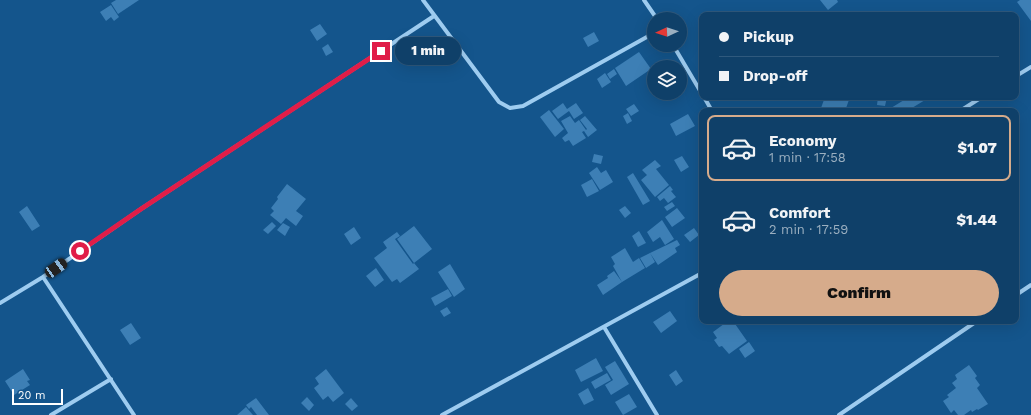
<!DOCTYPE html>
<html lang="en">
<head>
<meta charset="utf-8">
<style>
	body { margin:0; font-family:"Work Sans",sans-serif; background:#18476f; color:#f1f3f6; height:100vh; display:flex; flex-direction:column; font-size:15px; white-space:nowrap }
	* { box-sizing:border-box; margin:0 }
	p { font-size:13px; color:#9bafc0 }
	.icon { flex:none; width:22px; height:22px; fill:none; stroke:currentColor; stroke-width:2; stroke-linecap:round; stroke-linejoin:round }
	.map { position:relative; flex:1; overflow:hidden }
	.side { position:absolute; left:699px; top:108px; width:320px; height:216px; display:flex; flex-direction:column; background:#0f4069; border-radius:8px; box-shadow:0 4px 16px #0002,0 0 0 1px #2f597d }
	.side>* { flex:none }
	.banner { position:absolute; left:699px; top:12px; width:320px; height:88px; border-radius:8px; box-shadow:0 4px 16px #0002,0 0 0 1px #2f597d; display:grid; align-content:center; height:88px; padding:0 20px; background:#0f4069 }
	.needle { width:26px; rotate:267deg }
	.tools { position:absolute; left:647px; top:12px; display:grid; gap:8px }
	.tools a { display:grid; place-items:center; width:40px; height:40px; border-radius:50%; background:#0f4069; box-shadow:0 4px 16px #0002,0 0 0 1px #2f597d; font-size:20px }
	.scale { position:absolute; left:12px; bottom:10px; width:51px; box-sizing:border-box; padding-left:4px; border:2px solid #fff; border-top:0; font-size:11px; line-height:14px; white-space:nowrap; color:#fff; -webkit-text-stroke:3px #14558c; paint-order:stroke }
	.end { position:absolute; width:18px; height:18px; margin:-9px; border:5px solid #e11d48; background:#fff; box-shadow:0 0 0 2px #fff }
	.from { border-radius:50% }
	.bubble { position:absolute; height:28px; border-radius:14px; background:#0f4069; box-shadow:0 4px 16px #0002,0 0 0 1px #2f597d; font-size:13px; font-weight:800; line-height:28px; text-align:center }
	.car { position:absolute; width:12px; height:24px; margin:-12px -6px; border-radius:5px; box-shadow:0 0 3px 1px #0007; background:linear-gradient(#222 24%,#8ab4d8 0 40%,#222 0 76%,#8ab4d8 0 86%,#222 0) }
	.banner b { display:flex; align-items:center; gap:14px; height:38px; font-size:15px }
	.banner b+b { border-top:1px solid #2f597d }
	.banner i { width:10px; height:10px; background:#f1f3f6 }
	ul { padding:7px 0 0; list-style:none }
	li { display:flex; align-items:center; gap:12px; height:66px; margin:0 8px 6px; padding:0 12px; border:2px solid transparent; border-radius:8px }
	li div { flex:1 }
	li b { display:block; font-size:15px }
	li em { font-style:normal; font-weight:800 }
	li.selected { border-color:#d6ab8b }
	li>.icon { width:36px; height:36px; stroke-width:1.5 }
	.cta { display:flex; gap:8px; margin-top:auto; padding:8px 20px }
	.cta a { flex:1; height:46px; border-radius:24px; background:#d6ab8b; color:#111; font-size:16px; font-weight:800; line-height:46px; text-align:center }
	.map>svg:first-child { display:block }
	.building { fill:#3d7fb5 }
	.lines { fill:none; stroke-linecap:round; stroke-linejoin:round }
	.street { stroke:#9eccf0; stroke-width:4 }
	.route { stroke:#e11d48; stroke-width:5 }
</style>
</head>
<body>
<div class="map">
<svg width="1031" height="415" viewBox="0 0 1031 415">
	<rect width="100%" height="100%" fill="#14558c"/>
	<path class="building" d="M 116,0 L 139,0 L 118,14 L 111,3 Z
		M 820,0 L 837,0 L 838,2 L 828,10 Z
		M 1020,0 L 1031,0 L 1031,21 L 1017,2 Z
		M 111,5 L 119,17 L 114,21 L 111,17 L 106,21 L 100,12 Z
		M 320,24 L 327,34 L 317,41 L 310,30 Z
		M 594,32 L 599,41 L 588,47 L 583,38 Z
		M 328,44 L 333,52 L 326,56 L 322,48 Z
		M 639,52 L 651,69 L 626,86 L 615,68 Z
		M 614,69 L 617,74 L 610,79 L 607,74 Z
		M 605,73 L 611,82 L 602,88 L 597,79 Z
		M 825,97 L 850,97 L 845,111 L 829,111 L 821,108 Z
		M 878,97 L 887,97 L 885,106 L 877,105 Z
		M 909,97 L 930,97 L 907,111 L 886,111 Z
		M 563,103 L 567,109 L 576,103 L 583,113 L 574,119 L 569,111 L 558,119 L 552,111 Z
		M 634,104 L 639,111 L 631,116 L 626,109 Z
		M 549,110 L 564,129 L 555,137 L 540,117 Z
		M 628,113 L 632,121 L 627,124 L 623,116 Z
		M 688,114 L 695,126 L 676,136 L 670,124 Z
		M 570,116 L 575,123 L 579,120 L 586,130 L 587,129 L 580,120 L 585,116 L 597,130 L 588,137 L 584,131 L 582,132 L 586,138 L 573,146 L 569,140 L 565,142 L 562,138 L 568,133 L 561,121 Z
		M 594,154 L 603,156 L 601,164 L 592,162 Z
		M 682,156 L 689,167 L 681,172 L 674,160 Z
		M 655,160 L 661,166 L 656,169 L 669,185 L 655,197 L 641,180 L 647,175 L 642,170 Z
		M 597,167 L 601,173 L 606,170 L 613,182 L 600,190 L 589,173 Z
		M 633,173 L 650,201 L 643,205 L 627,177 Z
		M 592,179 L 599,191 L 587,197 L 581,185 Z
		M 287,184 L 306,199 L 296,211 L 303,216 L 296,226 L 286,218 L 281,224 L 270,215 L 274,211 L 271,208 L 278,199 L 277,197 Z
		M 670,186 L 673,190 L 671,191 L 676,197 L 668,203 L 664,198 L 660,201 L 657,197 Z
		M 672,202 L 675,206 L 667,211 L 664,207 Z
		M 27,206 L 40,226 L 32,231 L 19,212 Z
		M 625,206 L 631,213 L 625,218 L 619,210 Z
		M 677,208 L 685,218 L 672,227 L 665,217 Z
		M 662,220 L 674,239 L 665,245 L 660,237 L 653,242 L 647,232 Z
		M 272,222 L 276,226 L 268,234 L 263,230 Z
		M 283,223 L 290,227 L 285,236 L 277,230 Z
		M 414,226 L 432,249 L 414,263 L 397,239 Z
		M 354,227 L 361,238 L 351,245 L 344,234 Z
		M 694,228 L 699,235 L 690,242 L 684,235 Z
		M 639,231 L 646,243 L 638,247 L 632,236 Z
		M 397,232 L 400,236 L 395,239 L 413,264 L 414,263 L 419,269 L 400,283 L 397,279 L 392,282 L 374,258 L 387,248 L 383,242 Z
		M 677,240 L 680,245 L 675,248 L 677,252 L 658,265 L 650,253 Z
		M 625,248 L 633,262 L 639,258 L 645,268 L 622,282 L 613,266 L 615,264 L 611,257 Z
		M 650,253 L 655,262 L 646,268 L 640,258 Z
		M 450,264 L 465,289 L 454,297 L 438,272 Z
		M 376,268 L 384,280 L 375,287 L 366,276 Z
		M 614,271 L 622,282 L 603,295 L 597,285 L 608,278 L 607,276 Z
		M 448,289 L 452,296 L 435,306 L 431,298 Z
		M 447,307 L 451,313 L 444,317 L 440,311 Z
		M 670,311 L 677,321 L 661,333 L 653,322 Z
		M 728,321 L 733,321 L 747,341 L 729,354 L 722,346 L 719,347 L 714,340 L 717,338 L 713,332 Z
		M 131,323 L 141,338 L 130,345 L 120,330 Z
		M 749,342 L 755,351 L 745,358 L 739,349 Z
		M 596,358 L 603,371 L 581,382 L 575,370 Z
		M 615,361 L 629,384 L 611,395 L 605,385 L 613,380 L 605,367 Z
		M 969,365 L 977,376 L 975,378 L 980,385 L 977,388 L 988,404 L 978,410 L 977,409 L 972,412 L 971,410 L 964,415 L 958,415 L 954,410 L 951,413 L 943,401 L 949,397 L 947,395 L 956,388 L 952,383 L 957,379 L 955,375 Z
		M 23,369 L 30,380 L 27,381 L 30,385 L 14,395 L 5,381 Z
		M 326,369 L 344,393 L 333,402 L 328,396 L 323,400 L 314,388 L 319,384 L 315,378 Z
		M 676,370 L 683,381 L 676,386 L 669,375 Z
		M 607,373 L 611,380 L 595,389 L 591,382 Z
		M 588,388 L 594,400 L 584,405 L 578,394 Z
		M 629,394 L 637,407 L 623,415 L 615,402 Z
		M 307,397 L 314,405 L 309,411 L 301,403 Z
		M 256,398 L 269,415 L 257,415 L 251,407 L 249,409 L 246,405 Z
		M 351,398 L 358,406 L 352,411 L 345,404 Z
		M 246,407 L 253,415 L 237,415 Z"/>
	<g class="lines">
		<path class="street" d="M 423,0 L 499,102 L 510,108 L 523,106 L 654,33
			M 644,0 L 657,19
			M 673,45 L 702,94
			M 1016,76 L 1031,67
			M 704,97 L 712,111
			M 960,111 L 982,97
			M 43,277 L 134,415
			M 1016,295 L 1031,285
			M 0,303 L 43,277 L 141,209 L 434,16
			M 604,327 L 657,415
			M 51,415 L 111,379
			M 442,415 L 702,273
			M 839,415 L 977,321"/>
	</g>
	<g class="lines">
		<path class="route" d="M 80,251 L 141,209 L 381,51"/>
	</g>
</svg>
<div class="tools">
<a><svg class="needle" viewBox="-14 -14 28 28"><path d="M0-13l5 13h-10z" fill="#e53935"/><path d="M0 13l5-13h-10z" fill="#9bafc0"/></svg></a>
<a><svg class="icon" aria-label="layers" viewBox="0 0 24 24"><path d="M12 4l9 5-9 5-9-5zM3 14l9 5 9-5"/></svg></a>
</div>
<div class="scale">20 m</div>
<i class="end from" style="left:80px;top:251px"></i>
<i class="end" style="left:381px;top:51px"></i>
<div class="bubble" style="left:395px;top:37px;width:66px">1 min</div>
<i class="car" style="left:56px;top:268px;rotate:55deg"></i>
<div class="banner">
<b><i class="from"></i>Pickup</b>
<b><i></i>Drop-off</b>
</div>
<section class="side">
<ul>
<li class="selected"><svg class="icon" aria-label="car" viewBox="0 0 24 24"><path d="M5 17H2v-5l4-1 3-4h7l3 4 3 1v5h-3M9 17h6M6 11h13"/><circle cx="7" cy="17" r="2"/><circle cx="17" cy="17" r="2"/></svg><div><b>Economy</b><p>1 min · 17:58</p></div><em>$1.07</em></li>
<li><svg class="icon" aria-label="car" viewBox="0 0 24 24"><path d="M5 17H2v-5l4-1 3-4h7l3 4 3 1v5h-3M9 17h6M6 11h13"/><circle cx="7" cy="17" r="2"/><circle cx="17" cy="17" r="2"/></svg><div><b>Comfort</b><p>2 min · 17:59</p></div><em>$1.44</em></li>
</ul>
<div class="cta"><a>Confirm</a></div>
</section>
</div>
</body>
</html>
